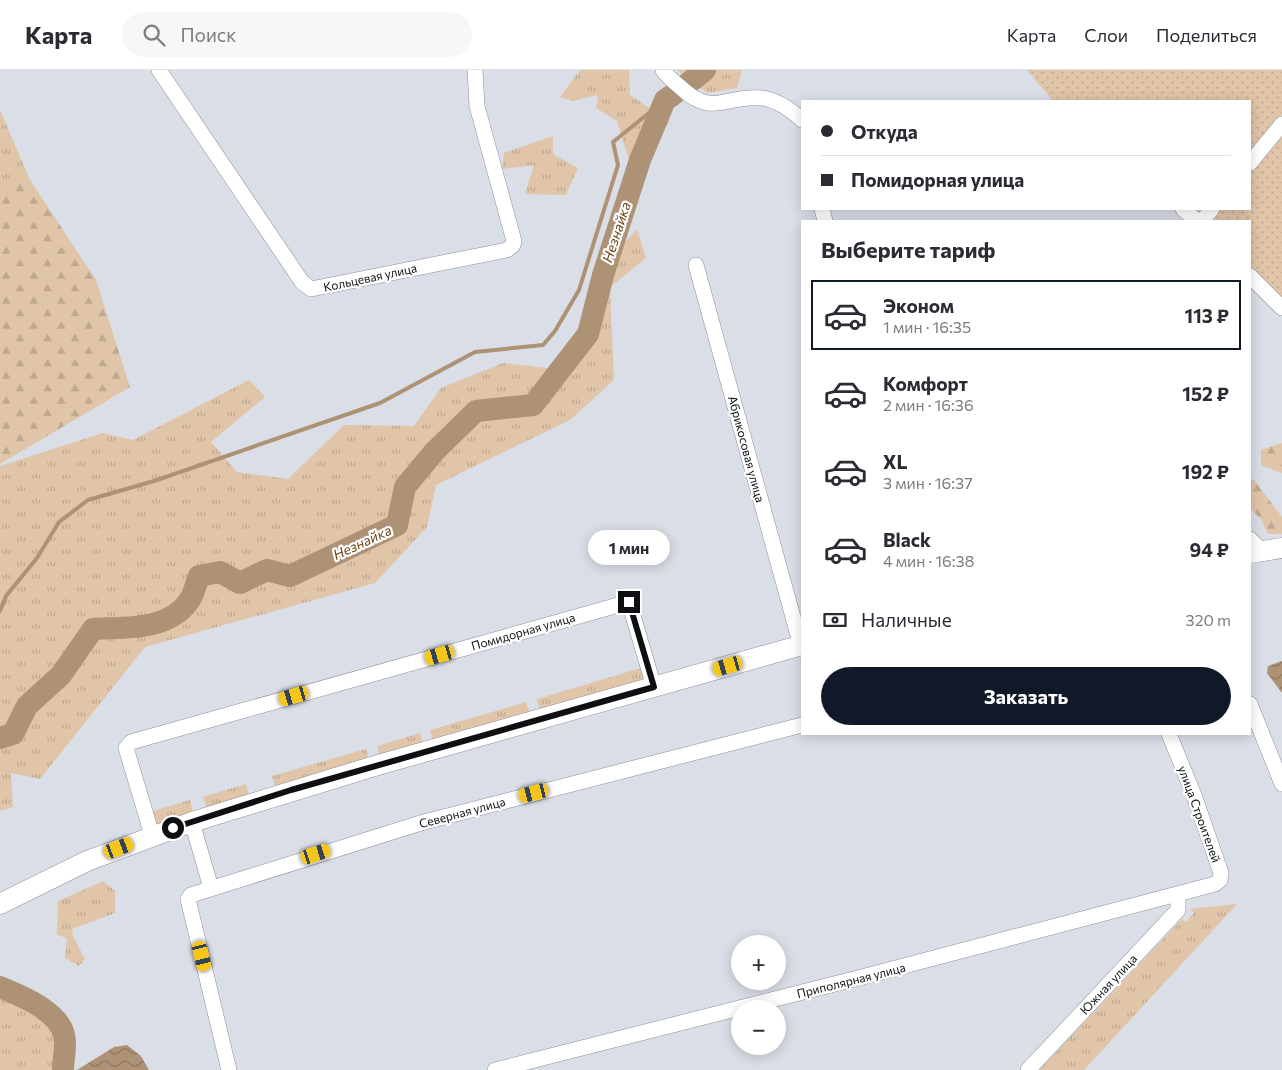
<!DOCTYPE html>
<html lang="ru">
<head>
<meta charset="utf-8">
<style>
	body { margin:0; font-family:Commissioner,sans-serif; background:#f7f7f7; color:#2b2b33; height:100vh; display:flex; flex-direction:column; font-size:19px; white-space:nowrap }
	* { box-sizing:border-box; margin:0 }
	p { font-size:16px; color:#7c7c81 }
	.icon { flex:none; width:28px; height:28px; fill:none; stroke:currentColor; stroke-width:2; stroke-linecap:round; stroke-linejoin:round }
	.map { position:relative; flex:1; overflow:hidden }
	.sheet { position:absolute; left:801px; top:150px; width:450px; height:515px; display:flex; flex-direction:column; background:#fff; border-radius:0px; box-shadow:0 2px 12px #0003 }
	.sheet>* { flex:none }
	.banner { position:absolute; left:801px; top:30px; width:450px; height:110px; border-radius:0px; box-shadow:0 2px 12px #0003; display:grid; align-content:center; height:110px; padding:0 20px; background:#fff }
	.tools { position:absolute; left:731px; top:865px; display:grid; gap:10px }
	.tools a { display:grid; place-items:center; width:55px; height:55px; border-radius:50%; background:#fff; box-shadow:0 2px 12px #0003; font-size:25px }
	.end { position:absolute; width:22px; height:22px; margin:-11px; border:6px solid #0e0f12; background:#fff; box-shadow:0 0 0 2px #fff }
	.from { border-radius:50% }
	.bubble { position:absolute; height:35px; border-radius:18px; background:#fff; box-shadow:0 2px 12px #0003; font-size:16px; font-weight:700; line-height:35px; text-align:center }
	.car { position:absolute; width:15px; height:30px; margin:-15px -8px; border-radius:6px; box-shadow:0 0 4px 1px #0007; background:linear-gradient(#f5c518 24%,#345 0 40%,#f5c518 0 76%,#345 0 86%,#f5c518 0) }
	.banner b { display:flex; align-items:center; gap:18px; height:48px; font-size:19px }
	.banner b+b { border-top:1px solid #e1e1e2 }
	.banner i { width:12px; height:12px; background:#2b2b33 }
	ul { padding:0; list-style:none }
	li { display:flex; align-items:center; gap:15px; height:70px; margin:0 10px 8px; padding:0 10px; border:2px solid transparent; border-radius:0px }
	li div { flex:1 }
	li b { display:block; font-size:19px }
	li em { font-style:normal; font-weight:700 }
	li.on { border-color:#111827 }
	li>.icon { width:45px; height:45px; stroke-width:1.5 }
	h2 { padding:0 20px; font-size:22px; line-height:60px }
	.pay { display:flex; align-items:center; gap:12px; height:55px; padding:0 20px; font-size:19px }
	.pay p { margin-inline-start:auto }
	.primary-button { display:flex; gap:10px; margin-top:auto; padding:10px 20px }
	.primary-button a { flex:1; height:58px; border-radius:30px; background:#111827; color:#fff; font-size:20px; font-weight:700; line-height:58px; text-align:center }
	header { display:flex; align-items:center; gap:30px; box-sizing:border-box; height:70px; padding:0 25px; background:#fff; border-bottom:1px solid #e1e1e2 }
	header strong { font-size:24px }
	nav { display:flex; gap:28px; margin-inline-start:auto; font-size:18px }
	.search { width:350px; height:45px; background:#f7f7f7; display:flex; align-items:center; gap:12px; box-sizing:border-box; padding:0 18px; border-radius:28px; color:#7c7c81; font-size:19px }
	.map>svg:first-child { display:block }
	.grass { fill:url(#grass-tufts) }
	.forest { fill:url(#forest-firs) }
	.garden { fill:url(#garden-dots) }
	.water { fill:url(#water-waves) }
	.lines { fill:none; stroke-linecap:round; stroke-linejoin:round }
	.stream { stroke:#ae9275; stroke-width:4 }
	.river { stroke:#ae9275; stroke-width:22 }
	.street-casing { stroke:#8d9099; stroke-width:16 }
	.secondary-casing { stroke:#8d9099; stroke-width:21 }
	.street { stroke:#fff; stroke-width:15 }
	.secondary { stroke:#fff; stroke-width:20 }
	.route { stroke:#0e0f12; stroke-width:6 }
	.labels { text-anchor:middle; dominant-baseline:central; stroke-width:4.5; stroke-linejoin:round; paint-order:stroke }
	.street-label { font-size:12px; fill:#0e0f12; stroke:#fff }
	.water-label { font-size:14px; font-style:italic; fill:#6d4615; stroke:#fff }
</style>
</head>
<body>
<header>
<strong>Карта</strong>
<div class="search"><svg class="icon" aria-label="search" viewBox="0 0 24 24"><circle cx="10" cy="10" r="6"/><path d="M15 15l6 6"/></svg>Поиск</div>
<nav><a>Карта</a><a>Слои</a><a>Поделиться</a></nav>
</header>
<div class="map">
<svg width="1282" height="1000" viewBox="0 0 1282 1000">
	<defs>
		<pattern id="grass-tufts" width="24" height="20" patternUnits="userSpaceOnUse" patternTransform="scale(1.25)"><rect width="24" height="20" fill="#e0c5a9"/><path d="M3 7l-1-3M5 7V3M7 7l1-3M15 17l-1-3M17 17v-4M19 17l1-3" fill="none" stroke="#bfa890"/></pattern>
		<pattern id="forest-firs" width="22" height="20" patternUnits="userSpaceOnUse" patternTransform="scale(1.25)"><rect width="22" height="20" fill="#e0c5a9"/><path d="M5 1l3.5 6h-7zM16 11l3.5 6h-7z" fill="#bfa890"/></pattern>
		<pattern id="garden-dots" width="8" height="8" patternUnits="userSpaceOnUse" patternTransform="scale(1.25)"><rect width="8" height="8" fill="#e0c5a9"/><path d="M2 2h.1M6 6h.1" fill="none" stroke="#bfa890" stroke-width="1.8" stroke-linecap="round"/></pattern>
		<pattern id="water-waves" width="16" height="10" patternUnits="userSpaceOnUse" patternTransform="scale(1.25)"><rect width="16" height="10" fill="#ae9275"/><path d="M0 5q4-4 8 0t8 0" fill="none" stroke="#8c765f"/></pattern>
	</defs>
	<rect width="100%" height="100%" fill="#dadee7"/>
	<path class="grass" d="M 580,0 L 629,0 L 630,25 L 670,52 L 629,90 L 617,51 L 596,38 L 598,25 L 572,31 L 560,27 Z
		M 677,0 L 742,0 L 737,18 L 707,23 Z
		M 0,40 L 30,110 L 0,118 Z
		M 553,66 L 553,84 L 578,98 L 566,125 L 525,124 L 534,95 L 502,99 L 504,83 Z
		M 637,159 L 646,188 L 610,217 L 614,310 L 570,350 L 436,415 L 427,457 L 375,513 L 145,577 L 40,709 L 11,703 L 13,737 L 0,741 L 0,396 L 103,363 L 133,370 L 249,310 L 265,327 L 211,372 L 237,402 L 288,409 L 344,355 L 414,356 L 441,318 L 503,293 L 573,301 L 593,207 Z
		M 641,598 L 644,610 L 540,641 L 537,629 Z
		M 526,632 L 530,644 L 433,672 L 430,660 Z
		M 420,663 L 423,675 L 380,687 L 377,676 Z
		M 366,679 L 369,690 L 275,717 L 272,706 Z
		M 246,714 L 249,726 L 207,739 L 203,727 Z
		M 190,730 L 193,743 L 160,754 L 155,753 L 150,742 Z
		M 103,811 L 115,821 L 115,843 L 72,859 L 73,866 L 85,889 L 79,896 L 65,888 L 67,868 L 57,865 L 58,831 Z
		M 1237,834 L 1084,1000 L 1039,1000 L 1182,849 L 1186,852 L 1194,843 L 1190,839 Z
		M 0,917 L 54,955 L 60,964 L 58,1000 L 0,1000 Z"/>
	<path class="forest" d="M 30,110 L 96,210 L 130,317 L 0,394 L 0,118 Z
		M 1282,373 L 1282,403 L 1261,395 L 1261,380 Z
		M 1250,409 L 1254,410 L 1282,447 L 1282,464 L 1268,464 L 1261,449 L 1250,438 Z"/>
	<path class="garden" d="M 1027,0 L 1282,0 L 1282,230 L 1250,199 L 1250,151 L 1205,151 L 1193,139 L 1250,139 L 1250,31 L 1053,31 Z"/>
	<path class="water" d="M 1282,591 L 1282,623 L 1267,603 L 1268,596 Z
		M 127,975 L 141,986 L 149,1000 L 77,1000 L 114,977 Z"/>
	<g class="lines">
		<path class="stream" d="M 0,541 L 6,526 L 37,488 L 59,452 L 88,430 L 154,411 L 380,333 L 475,282 L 543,275 L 555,261 L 579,220 L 618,95 L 613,72 L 665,30"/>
		<path class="river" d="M 686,15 L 705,0
			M 0,668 L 13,664 L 27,636 L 61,605 L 93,559 C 126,557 168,561 189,531 C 194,524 196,514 199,506 L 220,502 L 240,513 L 267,500 L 290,506 L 397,455 L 405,417 L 434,382 L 476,341 L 533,335 L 588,264 L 603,205 L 640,90 L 665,30 L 674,24
			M 0,917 C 21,926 58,940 64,965 C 67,975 63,989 63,1000"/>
		<g class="street-casing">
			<path id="street" d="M 159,0 L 302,212 L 311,219 L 507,180 L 513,175 L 514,171 L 477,36 L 475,0
				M 663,0 C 667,6 673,11 679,16 C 713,49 726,24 762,28 C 778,30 791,40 802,50
				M 1250,93 L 1282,54
				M 822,139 L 825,151
				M 1183,139 L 1197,151
				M 1202,151 L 1212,139
				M 696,195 L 801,576
				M 1250,206 L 1282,238
				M 1250,469 L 1262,481
				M 1250,634 L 1282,714
				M 192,752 L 211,818
				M 152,765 L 126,678 L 131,672 L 629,532 L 654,617
				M 229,1000 L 188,829 L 191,825 L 424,752 L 802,655
				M 495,1000 L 858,908 L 1215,814 L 1220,810 L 1221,803 L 1194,725 L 1169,664
				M 1028,1000 L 1178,840 L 1178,825"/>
		</g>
		<g class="secondary-casing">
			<path id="secondary" d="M 1250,483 L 1282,478
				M 0,834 L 87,791 L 192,752 L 378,695 L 802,575"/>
		</g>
		<use href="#street" class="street"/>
		<use href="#secondary" class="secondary"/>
	</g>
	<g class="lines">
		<path class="route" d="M 173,758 L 291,720 L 654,617 L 629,532"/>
	</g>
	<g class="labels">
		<g class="street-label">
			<text transform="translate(370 207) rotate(-12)">Кольцевая улица</text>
			<text transform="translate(747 379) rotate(75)">Абрикосовая улица</text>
			<text transform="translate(523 561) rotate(-16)">Помидорная улица</text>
			<text transform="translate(462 742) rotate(-15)">Северная улица</text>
			<text transform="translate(1200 744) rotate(70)">улица Строителей</text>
			<text transform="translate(851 910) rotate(-14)">Приполярная улица</text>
			<text transform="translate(1108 914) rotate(-47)">Южная улица</text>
		</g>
		<g class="water-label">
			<text transform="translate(616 162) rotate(-72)">Незнайка</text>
			<text transform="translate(362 472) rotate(-25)">Незнайка</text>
		</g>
	</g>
</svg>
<div class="tools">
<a>+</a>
<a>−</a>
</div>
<i class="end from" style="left:173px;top:758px"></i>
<i class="end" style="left:629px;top:532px"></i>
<div class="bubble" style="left:588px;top:460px;width:82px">1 мин</div>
<i class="car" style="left:440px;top:585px;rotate:254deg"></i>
<i class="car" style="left:728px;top:596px;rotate:254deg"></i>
<i class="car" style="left:294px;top:626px;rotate:254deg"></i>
<i class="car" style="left:534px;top:723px;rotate:256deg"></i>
<i class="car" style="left:119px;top:778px;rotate:69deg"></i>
<i class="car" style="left:316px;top:784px;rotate:72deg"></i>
<i class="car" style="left:202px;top:886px;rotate:166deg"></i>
<div class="banner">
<b><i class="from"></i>Откуда</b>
<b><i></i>Помидорная улица</b>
</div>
<section class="sheet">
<h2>Выберите тариф</h2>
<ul>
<li class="on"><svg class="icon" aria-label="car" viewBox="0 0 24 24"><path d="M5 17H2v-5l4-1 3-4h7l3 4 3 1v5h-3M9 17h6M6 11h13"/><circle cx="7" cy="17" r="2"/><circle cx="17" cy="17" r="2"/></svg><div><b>Эконом</b><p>1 мин · 16:35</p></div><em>113 ₽</em></li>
<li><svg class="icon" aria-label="car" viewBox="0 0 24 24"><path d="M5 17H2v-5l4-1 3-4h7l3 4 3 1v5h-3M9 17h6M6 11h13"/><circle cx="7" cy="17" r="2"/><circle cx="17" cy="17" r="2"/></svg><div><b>Комфорт</b><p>2 мин · 16:36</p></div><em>152 ₽</em></li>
<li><svg class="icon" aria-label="car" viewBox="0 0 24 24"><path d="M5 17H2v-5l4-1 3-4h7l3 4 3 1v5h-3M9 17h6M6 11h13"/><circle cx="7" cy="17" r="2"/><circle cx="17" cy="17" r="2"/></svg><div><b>XL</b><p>3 мин · 16:37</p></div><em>192 ₽</em></li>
<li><svg class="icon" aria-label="car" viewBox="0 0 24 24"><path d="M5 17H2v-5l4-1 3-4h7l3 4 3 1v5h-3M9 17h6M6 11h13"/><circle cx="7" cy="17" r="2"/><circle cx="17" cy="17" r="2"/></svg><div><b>Black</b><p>4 мин · 16:38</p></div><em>94 ₽</em></li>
</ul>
<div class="pay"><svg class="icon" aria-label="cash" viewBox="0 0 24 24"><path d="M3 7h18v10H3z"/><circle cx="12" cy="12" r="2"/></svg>Наличные<p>320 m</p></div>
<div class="primary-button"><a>Заказать</a></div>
</section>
</div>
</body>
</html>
